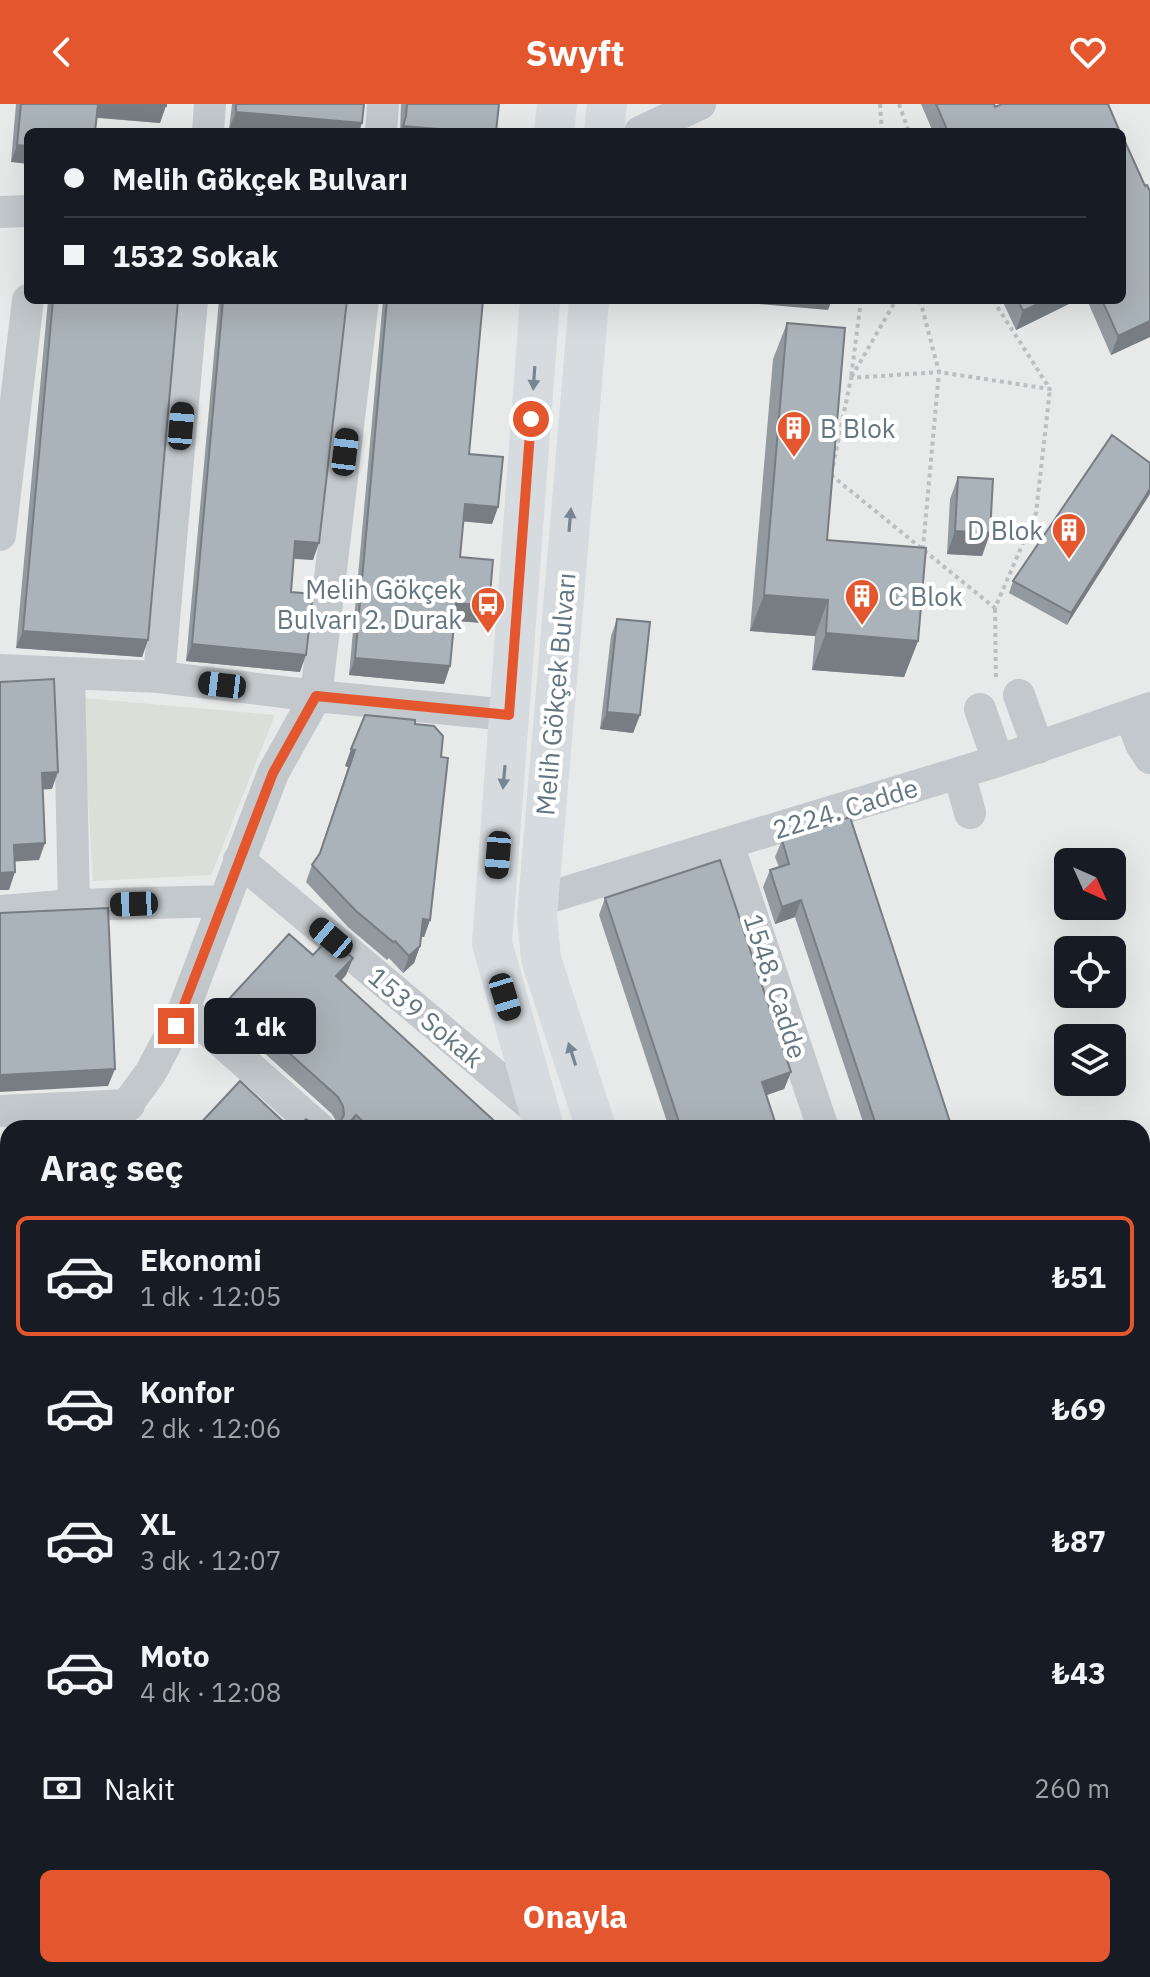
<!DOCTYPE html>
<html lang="tr">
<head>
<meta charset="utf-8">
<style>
	body { margin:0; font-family:"IBM Plex Sans",sans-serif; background:#20242c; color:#f1f3f6; height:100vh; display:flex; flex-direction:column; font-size:30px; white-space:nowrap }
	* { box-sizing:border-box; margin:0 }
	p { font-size:26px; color:#9ea1a6 }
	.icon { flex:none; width:44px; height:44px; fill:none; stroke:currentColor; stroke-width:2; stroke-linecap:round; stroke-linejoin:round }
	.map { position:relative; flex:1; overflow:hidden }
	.drawer { position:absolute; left:0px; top:1016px; width:1150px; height:858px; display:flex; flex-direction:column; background:#171b24; border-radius:24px 24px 0 0; box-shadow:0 8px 32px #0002 }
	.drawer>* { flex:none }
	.banner { position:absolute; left:24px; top:24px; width:1102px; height:176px; border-radius:12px; box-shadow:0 8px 32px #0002; display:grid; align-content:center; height:176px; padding:0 40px; background:#171b24 }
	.needle { width:52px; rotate:135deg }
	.tools { position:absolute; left:1054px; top:744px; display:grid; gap:16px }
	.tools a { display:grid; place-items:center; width:72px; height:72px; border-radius:12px; background:#171b24; box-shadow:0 8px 32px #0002; font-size:40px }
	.end { position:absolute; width:36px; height:36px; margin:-18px; border:10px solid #e4572e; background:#fff; box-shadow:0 0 0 4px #fff }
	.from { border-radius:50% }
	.bubble { position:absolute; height:56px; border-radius:12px; background:#171b24; box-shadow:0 8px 32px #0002; font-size:26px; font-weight:800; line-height:56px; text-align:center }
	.car { position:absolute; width:24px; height:48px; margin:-24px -12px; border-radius:10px; box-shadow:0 0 6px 2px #0007; background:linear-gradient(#222 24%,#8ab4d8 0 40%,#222 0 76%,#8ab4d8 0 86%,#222 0) }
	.banner b { display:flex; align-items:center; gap:28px; height:76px; font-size:30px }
	.banner b+b { border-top:2px solid #363941 }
	.banner i { width:20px; height:20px; background:#f1f3f6 }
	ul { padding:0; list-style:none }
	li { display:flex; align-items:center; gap:24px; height:120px; margin:0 16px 12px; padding:0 24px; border:4px solid transparent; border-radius:12px }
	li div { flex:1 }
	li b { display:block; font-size:30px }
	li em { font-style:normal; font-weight:800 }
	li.on { border-color:#e4572e }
	li>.icon { width:72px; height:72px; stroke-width:1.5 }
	h2 { padding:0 40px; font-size:36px; line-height:96px }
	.pay { display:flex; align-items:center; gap:20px; height:88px; padding:0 40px; font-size:30px }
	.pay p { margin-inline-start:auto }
	.primary-button { display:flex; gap:16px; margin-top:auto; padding:16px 40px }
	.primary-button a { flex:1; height:92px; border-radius:12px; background:#e4572e; color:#fff; font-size:32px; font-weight:800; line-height:92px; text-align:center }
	header { display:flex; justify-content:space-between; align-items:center; height:104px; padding:0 40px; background:#e4572e; color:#fff; font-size:36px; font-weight:800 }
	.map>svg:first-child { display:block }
	.built { fill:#e8e9e9; fill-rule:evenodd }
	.green { fill:#dadfd7 }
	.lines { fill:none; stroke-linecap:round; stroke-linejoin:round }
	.path { stroke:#bbbfc2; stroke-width:4; stroke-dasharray:4 4; stroke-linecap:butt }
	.minor { stroke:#c3c8cc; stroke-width:32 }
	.major { stroke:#d6dbdf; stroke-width:40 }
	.wall { fill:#929a9f }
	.shaded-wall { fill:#777d82 }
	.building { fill:#aab3b9; stroke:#777d82; stroke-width:2 }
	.oneway { fill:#768591 }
	.route { stroke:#e4572e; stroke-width:10 }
	.labels { text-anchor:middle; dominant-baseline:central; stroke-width:8; stroke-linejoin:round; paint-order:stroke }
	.poi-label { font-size:26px; fill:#657683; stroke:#fff; text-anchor:start }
	.street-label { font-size:26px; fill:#657683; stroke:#fff }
</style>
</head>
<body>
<header><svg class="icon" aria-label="back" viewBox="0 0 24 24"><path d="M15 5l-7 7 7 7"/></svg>Swyft<svg class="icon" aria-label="heart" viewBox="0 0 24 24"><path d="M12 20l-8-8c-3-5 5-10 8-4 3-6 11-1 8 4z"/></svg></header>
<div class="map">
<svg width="1150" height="1873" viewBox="0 0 1150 1873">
	<rect width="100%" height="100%" fill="#fafaf8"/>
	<path class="built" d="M 0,0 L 1150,0 L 1150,1873 L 0,1873 ZM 28,28 L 1122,28 L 1122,196 L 28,196 ZM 1068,758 L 1112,758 L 1112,802 L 1068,802 ZM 1068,846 L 1112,846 L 1112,890 L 1068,890 ZM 1068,934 L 1112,934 L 1112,978 L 1068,978 ZM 8,1024 L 1142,1024 L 1142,1866 L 8,1866 Z"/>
	<path class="green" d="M 82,594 L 275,611 L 211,771 L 93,777 Z"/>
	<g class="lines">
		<path class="path" d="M 880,0 L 882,28
			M 899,0 L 909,28
			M 861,196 L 851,274 L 896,196
			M 920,196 L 939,268 L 1050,285 L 993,196
			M 833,362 L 851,274 L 939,268 L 923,444
			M 831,371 L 995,504 L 1036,409 L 1050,285
			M 995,505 L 996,576"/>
		<path class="minor" d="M 208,28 L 210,0
			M 381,28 L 383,0
			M 640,28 L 700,0
			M 0,108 L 28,107
			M 0,431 L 28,196
			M 0,566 L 159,573 L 316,592 L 509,611
			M 69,570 L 74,801
			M 159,573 L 192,196
			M 1019,591 L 1038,644
			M 980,605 L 998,657
			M 1130,611 L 1141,640 L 1150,654
			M 959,669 L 970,709
			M 728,740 L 823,1024
			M 239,756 L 539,1008
			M 537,797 L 998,657 L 1150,604
			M 0,807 L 74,801 L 224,797
			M 184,905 L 319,1024
			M 0,1007 L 129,1001
			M 110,1024 L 151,968 L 184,905 L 273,669 L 316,592 L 363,196
			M 0,1141 L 8,1133
			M 0,1175 L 8,1183
			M 0,1502 L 8,1510
			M 0,1808 L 8,1815
			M 62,1866 L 70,1873
			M 397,1866 L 405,1873
			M 734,1866 L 741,1873
			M 1099,1866 L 1101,1873
			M 275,1873 L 282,1866"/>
		<path class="major" d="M 554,28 L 557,0
			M 604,28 L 607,0
			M 540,196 L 492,839 L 544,1024
			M 589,196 L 537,812 L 541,855 L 596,1024
			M 812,1866 L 814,1873
			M 879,1866 L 881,1873"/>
	</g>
	<path class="wall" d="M 16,0 L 166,0 L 160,19 L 97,14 L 11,58 Z
		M 232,0 L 364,0 L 359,28 L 260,28 L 229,25 Z
		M 401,0 L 499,0 L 496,28 L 400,28 Z
		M 921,0 L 994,0 L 995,3 L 1120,28 L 933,28 Z
		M 48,196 L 178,196 L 148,536 L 142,553 L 16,544 Z
		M 219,196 L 347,196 L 313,456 L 294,455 L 291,488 L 300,568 L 186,557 Z
		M 383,196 L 483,196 L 469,350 L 498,403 L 492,420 L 463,417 L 460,453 L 483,519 L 454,517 L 450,562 L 444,580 L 349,571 Z
		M 1002,196 L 1077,196 L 1016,226 Z
		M 1087,196 L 1122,196 L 1150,233 L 1111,251 Z
		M 787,219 L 827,436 L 918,537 L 904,573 L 812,566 L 815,532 L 750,527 L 773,255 Z
		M 1150,359 L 1067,521 L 1009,489 L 1013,477 Z
		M 958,373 L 990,429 L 982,452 L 947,450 L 950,395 Z
		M 617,515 L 640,611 L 633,629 L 600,625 L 611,532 Z
		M 415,620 L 441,653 L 430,816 L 424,833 L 421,833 L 420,842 L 414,859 L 403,869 L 389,854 L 387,856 L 348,823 L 306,778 L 312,761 L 319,750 L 348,663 L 345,662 Z
		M 782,736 L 952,1024 L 865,1024 L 795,813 L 775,820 L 763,783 L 770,766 L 779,763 L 775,753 Z
		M 605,794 L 791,968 L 784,985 L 766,991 L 777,1024 L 669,1024 L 599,811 Z
		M 313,851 L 353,854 L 346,871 L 341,877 L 502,1024 L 332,1024 L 337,1021 L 337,1019 L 332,1010 L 223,912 L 229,895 Z
		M 8,1278 L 8,1465 L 0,1457 L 0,1286 Z
		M 0,1534 L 8,1541 L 8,1746 L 0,1739 Z
		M 1142,1598 L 1145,1609 L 1150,1607 L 1150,1873 L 1142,1873 L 1140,1866 L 1142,1866 Z
		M 8,1747 L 8,1787 L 0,1779 L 0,1756 Z
		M 92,1866 L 126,1866 L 120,1873 L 100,1873 Z
		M 135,1866 L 170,1866 L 164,1873 L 143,1873 Z
		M 430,1866 L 654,1866 L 647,1873 L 437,1873 Z
		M 974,1866 L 1055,1866 L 1058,1873 L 976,1873 Z"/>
	<path class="shaded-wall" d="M 97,0 L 142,0 L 166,2 L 160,19 L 92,13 Z
		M 236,8 L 362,19 L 359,28 L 260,28 L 229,25 Z
		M 403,22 L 474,28 L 400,28 Z
		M 17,41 L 28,42 L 28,60 L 11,58 Z
		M 737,196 L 832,196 L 828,206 L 736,198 Z
		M 1046,196 L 1077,196 L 1016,226 L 1023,207 Z
		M 1150,217 L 1150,233 L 1111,251 L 1118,232 Z
		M 1150,385 L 1150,390 L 1067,521 L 1071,509 Z
		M 465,400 L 498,403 L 492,420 L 458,417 Z
		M 955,427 L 990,429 L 982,452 L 947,450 Z
		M 295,437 L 319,439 L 313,456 L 289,454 Z
		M 764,491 L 828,496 L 815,532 L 750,527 Z
		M 456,499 L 489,502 L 483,519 L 449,516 Z
		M 23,527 L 148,536 L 142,553 L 16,544 Z
		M 826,529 L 918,537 L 904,573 L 812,566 Z
		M 192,540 L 306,551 L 300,568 L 186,557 Z
		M 355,554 L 450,562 L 444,580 L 349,571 Z
		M 607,608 L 640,611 L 633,629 L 600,625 Z
		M 351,645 L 355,646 L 348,663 L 345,662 Z
		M 58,668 L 52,685 L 36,686 L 42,669 Z
		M 45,739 L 39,756 L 8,758 L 14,741 Z
		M 15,768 L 9,786 L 0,786 L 0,769 Z
		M 801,796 L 795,813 L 775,820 L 782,803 Z
		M 423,815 L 430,816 L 424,833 L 417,832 Z
		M 420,842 L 414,859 L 403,869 L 409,852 Z
		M 353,854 L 346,871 L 330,889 L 336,872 Z
		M 115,965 L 108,982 L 0,988 L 0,971 Z
		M 791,968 L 784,985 L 756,995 L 762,978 Z
		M 356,1011 L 351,1024 L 344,1024 Z
		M 116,1866 L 126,1866 L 120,1873 L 114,1873 Z
		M 161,1866 L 170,1866 L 164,1873 L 158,1873 Z
		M 381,1866 L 385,1866 L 382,1873 L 374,1873 Z
		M 644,1866 L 654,1866 L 647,1873 L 637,1873 Z"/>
	<path class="building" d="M 21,0 L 98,0 L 95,28 L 28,28 L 28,42 L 17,41 Z
		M 142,0 L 166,0 L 166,2 Z
		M 236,0 L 364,0 L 362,19 L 236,8 Z
		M 407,0 L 499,0 L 496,28 L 474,28 L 403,22 L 406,12 Z
		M 936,0 L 994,0 L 995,3 L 1002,0 L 1108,0 L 1120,28 L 948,28 Z
		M 1122,31 L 1145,82 L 1147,81 L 1150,87 L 1150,217 L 1118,232 L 1102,196 L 1122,196 Z
		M 53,196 L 178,196 L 148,536 L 23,527 Z
		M 223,196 L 347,196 L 319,439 L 295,437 L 291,488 L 313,490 L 306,551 L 192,540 Z
		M 387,196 L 483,196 L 469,350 L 503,353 L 498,403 L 465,400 L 460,453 L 493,456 L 489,502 L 456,499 L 450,562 L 355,554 Z
		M 1018,196 L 1046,196 L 1023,207 Z
		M 787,219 L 845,224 L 827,436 L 926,444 L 918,537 L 826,529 L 828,496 L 764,491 Z
		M 1112,331 L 1150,359 L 1150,385 L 1071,509 L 1013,477 Z
		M 958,373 L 993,375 L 990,429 L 955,427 Z
		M 617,515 L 650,518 L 640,611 L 607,608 Z
		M 54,575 L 58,668 L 42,669 L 45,739 L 14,741 L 15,768 L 0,769 L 0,578 Z
		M 365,611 L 415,616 L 415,620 L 434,622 L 443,632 L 441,653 L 448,654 L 430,816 L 423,815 L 420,842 L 409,852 L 395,837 L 393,838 L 355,806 L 312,761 L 320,749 L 355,646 L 351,645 Z
		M 850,713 L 952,1024 L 877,1024 L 801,796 L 782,803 L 770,766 L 789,760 L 782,736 Z
		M 720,756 L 791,968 L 762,978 L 777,1024 L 681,1024 L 605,794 Z
		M 108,804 L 115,965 L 0,971 L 0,809 Z
		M 289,830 L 313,851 L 329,834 L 353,854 L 336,872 L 502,1024 L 370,1024 L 356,1011 L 344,1024 L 332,1024 L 339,1020 L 344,1011 L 343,1002 L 338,993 L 229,895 Z
		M 240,977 L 290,1024 L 196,1024 Z
		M 306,1015 L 319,1024 L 298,1024 Z
		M 8,1278 L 8,1442 L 0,1434 L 0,1286 Z
		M 0,1534 L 8,1541 L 8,1723 L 0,1716 Z
		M 1142,1598 L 1145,1609 L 1150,1607 L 1150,1861 L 1142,1837 Z
		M 8,1747 L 8,1764 L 0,1756 Z
		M 0,1809 L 8,1814 L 8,1866 L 60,1866 L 71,1873 L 0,1873 Z
		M 334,1866 L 381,1866 L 374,1873 L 327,1873 Z
		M 454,1866 L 644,1866 L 637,1873 L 462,1873 Z
		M 688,1866 L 731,1866 L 734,1869 L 742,1873 L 681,1873 Z
		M 986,1866 L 1055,1866 L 1058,1873 L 988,1873 Z"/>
	<defs><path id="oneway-solid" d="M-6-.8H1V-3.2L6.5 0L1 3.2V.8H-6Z" transform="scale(2)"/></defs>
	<g class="oneway">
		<use href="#oneway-solid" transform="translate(534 274) rotate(94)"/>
		<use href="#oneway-solid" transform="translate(570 416) rotate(-85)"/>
		<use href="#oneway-solid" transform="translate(504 673) rotate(95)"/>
		<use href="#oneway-solid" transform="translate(572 950) rotate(-108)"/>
	</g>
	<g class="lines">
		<path class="route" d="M 176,922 L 273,669 L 316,592 L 509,611 L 531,315"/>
	</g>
	<defs>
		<g id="building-pin" transform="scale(1.8)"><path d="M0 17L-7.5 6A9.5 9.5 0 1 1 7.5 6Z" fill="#e4572e" stroke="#fff"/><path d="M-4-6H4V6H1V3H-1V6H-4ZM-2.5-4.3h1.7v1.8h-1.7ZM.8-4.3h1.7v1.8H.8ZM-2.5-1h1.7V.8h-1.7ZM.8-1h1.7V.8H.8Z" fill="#fff"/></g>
		<g id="bus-pin" transform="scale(1.8)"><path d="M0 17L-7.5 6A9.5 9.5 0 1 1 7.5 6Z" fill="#e4572e" stroke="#fff"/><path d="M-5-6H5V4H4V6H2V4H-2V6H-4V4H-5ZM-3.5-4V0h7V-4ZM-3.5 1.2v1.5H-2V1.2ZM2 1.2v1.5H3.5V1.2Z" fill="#fff"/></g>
	</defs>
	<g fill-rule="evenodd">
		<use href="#building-pin" x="794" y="324"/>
		<use href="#building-pin" x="1069" y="426"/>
		<use href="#building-pin" x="862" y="492"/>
		<use href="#bus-pin" x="488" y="500"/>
	</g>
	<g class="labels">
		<g class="poi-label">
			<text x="820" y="324">B Blok</text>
			<text x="1043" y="426" text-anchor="end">D Blok</text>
			<text x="462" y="485" text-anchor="end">Melih Gökçek<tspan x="462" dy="30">Bulvarı 2. Durak</tspan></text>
			<text x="888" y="492">C Blok</text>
		</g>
		<g class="street-label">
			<text transform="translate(555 590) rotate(-85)">Melih Gökçek Bulvarı</text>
			<text transform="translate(845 704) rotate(-17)">2224. Cadde</text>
			<text transform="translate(776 882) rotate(72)">1548. Cadde</text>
			<text transform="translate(426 913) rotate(40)">1539 Sokak</text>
		</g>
	</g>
</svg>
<div class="tools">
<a><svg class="needle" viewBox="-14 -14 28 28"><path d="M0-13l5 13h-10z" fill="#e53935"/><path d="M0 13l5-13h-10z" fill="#9ea1a6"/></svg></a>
<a><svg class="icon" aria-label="locate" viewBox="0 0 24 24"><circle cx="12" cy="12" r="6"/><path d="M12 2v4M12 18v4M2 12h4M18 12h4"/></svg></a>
<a><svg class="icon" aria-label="layers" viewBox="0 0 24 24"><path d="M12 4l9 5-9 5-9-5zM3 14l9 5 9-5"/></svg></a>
</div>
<i class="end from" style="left:531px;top:315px"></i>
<i class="end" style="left:176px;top:922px"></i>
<div class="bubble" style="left:204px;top:894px;width:112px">1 dk</div>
<i class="car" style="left:181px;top:322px;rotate:5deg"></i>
<i class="car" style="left:345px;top:348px;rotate:7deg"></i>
<i class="car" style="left:222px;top:581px;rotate:277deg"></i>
<i class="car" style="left:498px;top:751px;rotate:185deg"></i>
<i class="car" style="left:134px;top:800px;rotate:268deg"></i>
<i class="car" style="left:331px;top:834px;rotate:310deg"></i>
<i class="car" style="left:505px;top:893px;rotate:163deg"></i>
<div class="banner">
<b><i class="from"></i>Melih Gökçek Bulvarı</b>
<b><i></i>1532 Sokak</b>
</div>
<section class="drawer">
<h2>Araç seç</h2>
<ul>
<li class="on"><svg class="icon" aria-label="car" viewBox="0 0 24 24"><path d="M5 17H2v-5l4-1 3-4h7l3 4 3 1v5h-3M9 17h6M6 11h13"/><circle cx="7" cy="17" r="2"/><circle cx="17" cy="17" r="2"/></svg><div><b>Ekonomi</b><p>1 dk · 12:05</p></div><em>₺51</em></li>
<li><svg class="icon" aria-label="car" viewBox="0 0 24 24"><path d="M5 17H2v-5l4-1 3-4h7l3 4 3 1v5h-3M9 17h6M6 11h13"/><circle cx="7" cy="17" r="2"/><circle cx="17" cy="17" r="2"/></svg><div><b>Konfor</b><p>2 dk · 12:06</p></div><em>₺69</em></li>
<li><svg class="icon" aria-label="car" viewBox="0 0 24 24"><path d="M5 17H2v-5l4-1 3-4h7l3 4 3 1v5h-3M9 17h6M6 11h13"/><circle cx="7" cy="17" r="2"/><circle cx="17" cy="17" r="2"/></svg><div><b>XL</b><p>3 dk · 12:07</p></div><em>₺87</em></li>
<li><svg class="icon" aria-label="car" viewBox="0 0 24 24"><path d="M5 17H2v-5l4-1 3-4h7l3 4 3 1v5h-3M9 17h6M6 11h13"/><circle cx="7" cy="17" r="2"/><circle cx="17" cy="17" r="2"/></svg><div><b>Moto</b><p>4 dk · 12:08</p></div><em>₺43</em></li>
</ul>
<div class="pay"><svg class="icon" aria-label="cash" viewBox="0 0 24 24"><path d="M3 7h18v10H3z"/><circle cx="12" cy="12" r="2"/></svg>Nakit<p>260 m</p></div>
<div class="primary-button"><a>Onayla</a></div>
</section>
</div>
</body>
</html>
